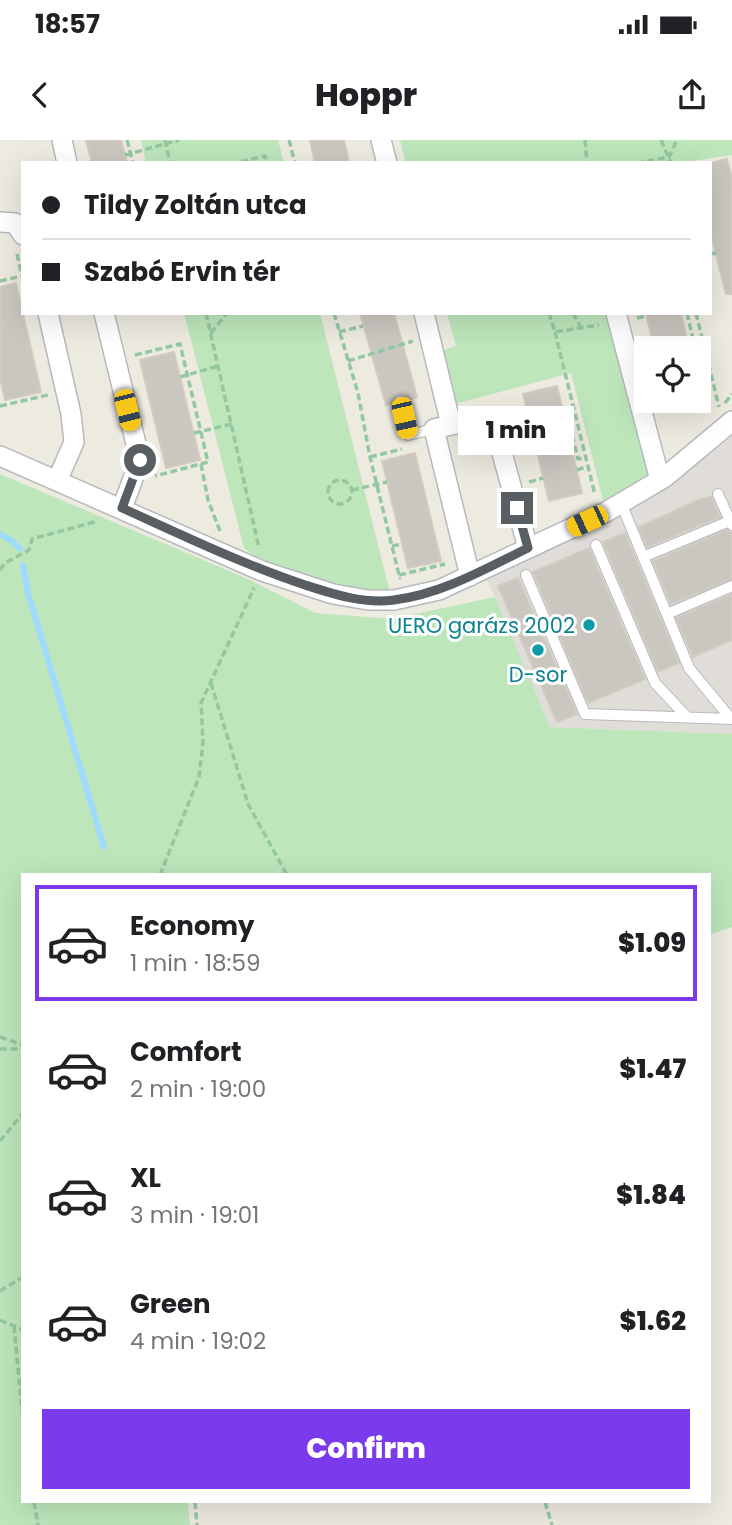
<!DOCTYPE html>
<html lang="en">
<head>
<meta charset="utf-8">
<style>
	body { margin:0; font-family:Poppins,sans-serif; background:#f6f6f6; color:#202124; height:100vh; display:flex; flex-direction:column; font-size:26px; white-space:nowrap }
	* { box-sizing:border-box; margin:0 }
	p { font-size:23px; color:#757577 }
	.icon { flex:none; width:38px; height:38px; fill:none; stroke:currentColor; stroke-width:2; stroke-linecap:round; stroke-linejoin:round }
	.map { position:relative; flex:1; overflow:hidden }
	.drawer { position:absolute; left:21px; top:733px; width:690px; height:630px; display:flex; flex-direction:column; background:#fff; border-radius:0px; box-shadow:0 7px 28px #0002 }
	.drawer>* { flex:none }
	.top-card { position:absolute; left:21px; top:21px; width:691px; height:154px; border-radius:0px; box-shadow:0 7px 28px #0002; display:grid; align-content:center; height:154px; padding:0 21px; background:#fff }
	.buttons { position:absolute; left:634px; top:196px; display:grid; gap:14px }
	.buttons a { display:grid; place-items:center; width:77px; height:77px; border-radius:0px; background:#fff; box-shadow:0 7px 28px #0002; font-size:35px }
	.end { position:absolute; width:32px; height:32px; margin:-16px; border:9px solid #595e62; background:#fff; box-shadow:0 0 0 4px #fff }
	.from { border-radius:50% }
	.bubble { position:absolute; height:49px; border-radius:0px; background:#fff; box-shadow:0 7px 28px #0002; font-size:23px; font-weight:800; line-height:49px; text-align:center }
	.car { position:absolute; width:21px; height:42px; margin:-21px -10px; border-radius:9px; box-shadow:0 0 5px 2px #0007; background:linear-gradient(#f5c518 24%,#345 0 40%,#f5c518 0 76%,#345 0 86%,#f5c518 0) }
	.top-card b { display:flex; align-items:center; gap:24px; height:66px; font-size:26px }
	.top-card b+b { border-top:2px solid #e0e0e0 }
	.top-card i { width:18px; height:18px; background:#202124 }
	ul { padding:12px 0 0; list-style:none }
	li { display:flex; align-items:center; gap:21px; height:116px; margin:0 14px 10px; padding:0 7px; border:4px solid transparent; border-radius:0px }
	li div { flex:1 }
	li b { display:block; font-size:26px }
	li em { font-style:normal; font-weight:800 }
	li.active { border-color:#7c3aed }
	li>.icon { width:63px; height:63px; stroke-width:1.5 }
	.button { display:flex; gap:14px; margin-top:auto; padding:14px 21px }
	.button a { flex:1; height:80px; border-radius:0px; background:#7c3aed; color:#fff; font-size:28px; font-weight:800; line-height:80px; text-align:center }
	.status { display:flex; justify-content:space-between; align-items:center; height:49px; padding:0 35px; background:#fff; direction:ltr }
	.status svg { height:19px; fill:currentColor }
	header { display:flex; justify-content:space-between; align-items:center; height:91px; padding:0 21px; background:#fff; font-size:32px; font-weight:800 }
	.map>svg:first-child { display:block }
	.industrial { fill:#e0ddd8 }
	.green { fill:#bde6bb }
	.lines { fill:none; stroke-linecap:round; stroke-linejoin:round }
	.stream { stroke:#9fdaff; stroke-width:6 }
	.building { fill:#cac6c0; stroke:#d2cbbf; stroke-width:2 }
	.service-casing { stroke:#b6b9be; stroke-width:12 }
	.minor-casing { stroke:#b6b9be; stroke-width:22 }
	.path { stroke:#94c8a0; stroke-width:3.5; stroke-dasharray:7 3.5; stroke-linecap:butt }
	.service { stroke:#fff; stroke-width:10 }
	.minor { stroke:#fff; stroke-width:19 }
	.route { stroke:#595e62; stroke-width:9 }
	.culture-dot { fill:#0f9aa8; stroke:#fff; stroke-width:2.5 }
	.labels { text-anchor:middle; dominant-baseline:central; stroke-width:6; stroke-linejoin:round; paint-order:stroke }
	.culture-label { font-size:21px; fill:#0d838f; stroke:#fff; text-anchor:end }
</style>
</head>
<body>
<div class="status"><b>18:57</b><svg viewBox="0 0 49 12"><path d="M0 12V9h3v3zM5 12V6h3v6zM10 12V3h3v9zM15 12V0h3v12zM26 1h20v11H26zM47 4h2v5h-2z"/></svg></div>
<header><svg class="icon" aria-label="back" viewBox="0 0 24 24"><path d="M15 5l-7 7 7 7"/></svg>Hoppr<svg class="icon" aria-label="share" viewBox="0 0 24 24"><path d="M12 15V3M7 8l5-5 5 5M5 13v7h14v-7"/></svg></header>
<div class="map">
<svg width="732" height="1385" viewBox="0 0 732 1385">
	<rect width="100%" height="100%" fill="#edeae0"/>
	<path class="industrial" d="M 732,281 L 732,594 L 550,587 L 483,430 L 606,372 Z"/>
	<path class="green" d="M 141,0 L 278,0 L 284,23 L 146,23 Z
		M 400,0 L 732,0 L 732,15 L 679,23 L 406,23 Z
		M 184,173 L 320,173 L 390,453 L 368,458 L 266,425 L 244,408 Z
		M 447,173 L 616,173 L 660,340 L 606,372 L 571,233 L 447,266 L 434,213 L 456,206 Z
		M 0,334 L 248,439 L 315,473 L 392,479 L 495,457 L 550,587 L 732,594 L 732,787 L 709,795 L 709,735 L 23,735 L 23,1362 L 188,1362 L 190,1385 L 0,1385 Z"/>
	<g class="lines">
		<path class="stream" d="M 0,394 L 12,401 L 20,409
			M 23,425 L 28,453 L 104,707"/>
	</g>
	<path class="building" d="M 86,0 L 121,0 L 127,23 L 92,23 Z
		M 310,0 L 344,0 L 349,23 L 315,23 Z
		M 727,19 L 732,38 L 732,154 L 726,154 L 710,91 L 710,23 Z
		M 16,143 L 41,252 L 5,260 L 0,238 L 0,147 Z
		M 360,173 L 394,173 L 417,257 L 407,260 L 403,254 L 398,254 L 393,258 L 393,263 L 386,265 Z
		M 646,173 L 681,173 L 689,208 L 654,208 Z
		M 174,212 L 200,320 L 166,328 L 140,220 Z
		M 557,246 L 582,353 L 549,361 L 523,254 Z
		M 415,313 L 441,421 L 408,428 L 382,321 Z
		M 711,357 L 720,377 L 647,407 L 639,387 L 701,359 Z
		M 727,390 L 732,392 L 732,439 L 671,464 L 653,421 Z
		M 625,393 L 679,523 L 658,532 L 603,402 Z
		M 589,408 L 645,539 L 588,563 L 533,432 Z
		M 518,438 L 577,574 L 557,582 L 498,446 Z
		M 732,454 L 732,500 L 693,517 L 676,478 Z"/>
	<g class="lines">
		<g class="service-casing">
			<path id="service" d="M 400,261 L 408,295 L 434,289
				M 718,354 L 732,385
				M 621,363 L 689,528 L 731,579
				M 596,405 L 655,543 L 687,577
				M 643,417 L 730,381
				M 526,435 L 585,574 L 732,579
				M 667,474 L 732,446"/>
		</g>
		<g class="minor-casing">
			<path id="minor" d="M 62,0 L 67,23
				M 381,0 L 387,23
				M 0,82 L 15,83 L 23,95
				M 48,173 L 71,274 L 74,302 L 57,341
				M 104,173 L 140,320 L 122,368
				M 424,173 L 451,285 L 434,289 L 470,436
				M 616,173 L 660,340
				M 451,285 L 481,278 L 493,280 L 528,408
				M 0,316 L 262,431 L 333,454 L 368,460 L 394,460 L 439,450 L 606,372 L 665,337 L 732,281"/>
		</g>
		<path class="path" d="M 127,0 L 133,23
			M 165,0 L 170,23
			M 289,0 L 295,23
			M 585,0 L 587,23
			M 661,0 L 671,23
			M 125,15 L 179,0
			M 88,23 L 92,22
			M 243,23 L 243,21 L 265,16 L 267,23
			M 313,23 L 315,22
			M 637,23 L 669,17 L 677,0
			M 17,114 L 22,136
			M 710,114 L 716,113
			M 0,141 L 22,136
			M 206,173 L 259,408
			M 334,173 L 358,253 L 370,317 L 400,439
			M 549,173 L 555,192 L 599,185
			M 573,173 L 581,188
			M 687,173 L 695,208
			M 696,173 L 719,267
			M 637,178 L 646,176
			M 339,192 L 363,186
			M 555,192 L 595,355
			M 211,193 L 227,173
			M 135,215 L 180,204 L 208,322 L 155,336
			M 698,218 L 706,216
			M 348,221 L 413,201
			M 180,237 L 218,226
			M 725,263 L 732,254
			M 0,266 L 48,255
			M 562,269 L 565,268 L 578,319 L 586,317
			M 513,279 L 528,276
			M 194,293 L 232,284
			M 370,317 L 402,309
			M 201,324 L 208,360 L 220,391
			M 577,330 L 588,326
			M328 352a12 12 0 1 1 24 0a12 12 0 1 1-24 0Z
			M 529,342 L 543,338
			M 352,350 L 387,342
			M 392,406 L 402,404
			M 0,430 L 5,423 L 29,410 L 32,399 L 94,382 L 96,378
			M 399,435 L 445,424
			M 211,543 L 248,664 L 287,735
			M 160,735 L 199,637 L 203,602 L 201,563 L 254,448
			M 0,897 L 23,905
			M 0,909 L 23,909
			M 0,1001 L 23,973
			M 0,1151 L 23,1137
			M 0,1180 L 23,1190
			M 14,1186 L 23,1282
			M 34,1362 L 38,1385
			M 195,1362 L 197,1385
			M 545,1362 L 552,1385"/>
		<use href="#service" class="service"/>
		<use href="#minor" class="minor"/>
	</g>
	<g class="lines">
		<path class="route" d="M 140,320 L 122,368 C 182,395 242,424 305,445 C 333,454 363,464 394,460 C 442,454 485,429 528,408 L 517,368"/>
	</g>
	<g class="culture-dot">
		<circle cx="589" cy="485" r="7"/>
		<circle cx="538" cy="510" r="7"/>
	</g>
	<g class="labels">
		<g class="culture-label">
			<text x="575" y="485">UERO garázs 2002</text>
			<text x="538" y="534" text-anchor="middle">D-sor</text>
		</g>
	</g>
</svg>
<div class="buttons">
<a><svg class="icon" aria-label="locate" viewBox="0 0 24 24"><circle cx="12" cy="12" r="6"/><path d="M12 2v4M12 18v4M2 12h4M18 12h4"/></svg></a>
</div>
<i class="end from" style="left:140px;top:320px"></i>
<i class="end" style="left:517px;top:368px"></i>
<div class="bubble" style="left:458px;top:266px;width:116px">1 min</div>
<i class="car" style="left:127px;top:270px;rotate:166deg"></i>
<i class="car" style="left:404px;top:278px;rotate:167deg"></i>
<i class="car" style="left:587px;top:381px;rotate:245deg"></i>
<div class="top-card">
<b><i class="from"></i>Tildy Zoltán utca</b>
<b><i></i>Szabó Ervin tér</b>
</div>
<section class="drawer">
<ul>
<li class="active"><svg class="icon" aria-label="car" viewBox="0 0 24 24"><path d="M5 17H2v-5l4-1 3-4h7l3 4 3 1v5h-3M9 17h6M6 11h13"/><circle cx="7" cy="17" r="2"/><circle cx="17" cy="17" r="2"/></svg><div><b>Economy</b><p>1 min · 18:59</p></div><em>$1.09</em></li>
<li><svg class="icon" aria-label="car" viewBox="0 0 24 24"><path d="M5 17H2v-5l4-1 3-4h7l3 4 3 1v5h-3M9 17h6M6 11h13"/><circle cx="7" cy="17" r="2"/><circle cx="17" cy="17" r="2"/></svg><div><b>Comfort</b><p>2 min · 19:00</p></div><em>$1.47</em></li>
<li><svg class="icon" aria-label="car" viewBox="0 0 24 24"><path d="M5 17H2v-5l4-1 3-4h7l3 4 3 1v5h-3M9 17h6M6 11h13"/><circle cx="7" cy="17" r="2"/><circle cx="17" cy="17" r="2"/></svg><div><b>XL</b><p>3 min · 19:01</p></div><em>$1.84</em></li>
<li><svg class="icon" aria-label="car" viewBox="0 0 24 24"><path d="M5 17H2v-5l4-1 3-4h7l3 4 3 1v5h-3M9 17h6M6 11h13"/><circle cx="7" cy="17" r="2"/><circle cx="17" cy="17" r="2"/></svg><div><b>Green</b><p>4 min · 19:02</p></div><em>$1.62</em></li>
</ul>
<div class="button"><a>Confirm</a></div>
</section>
</div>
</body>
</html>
